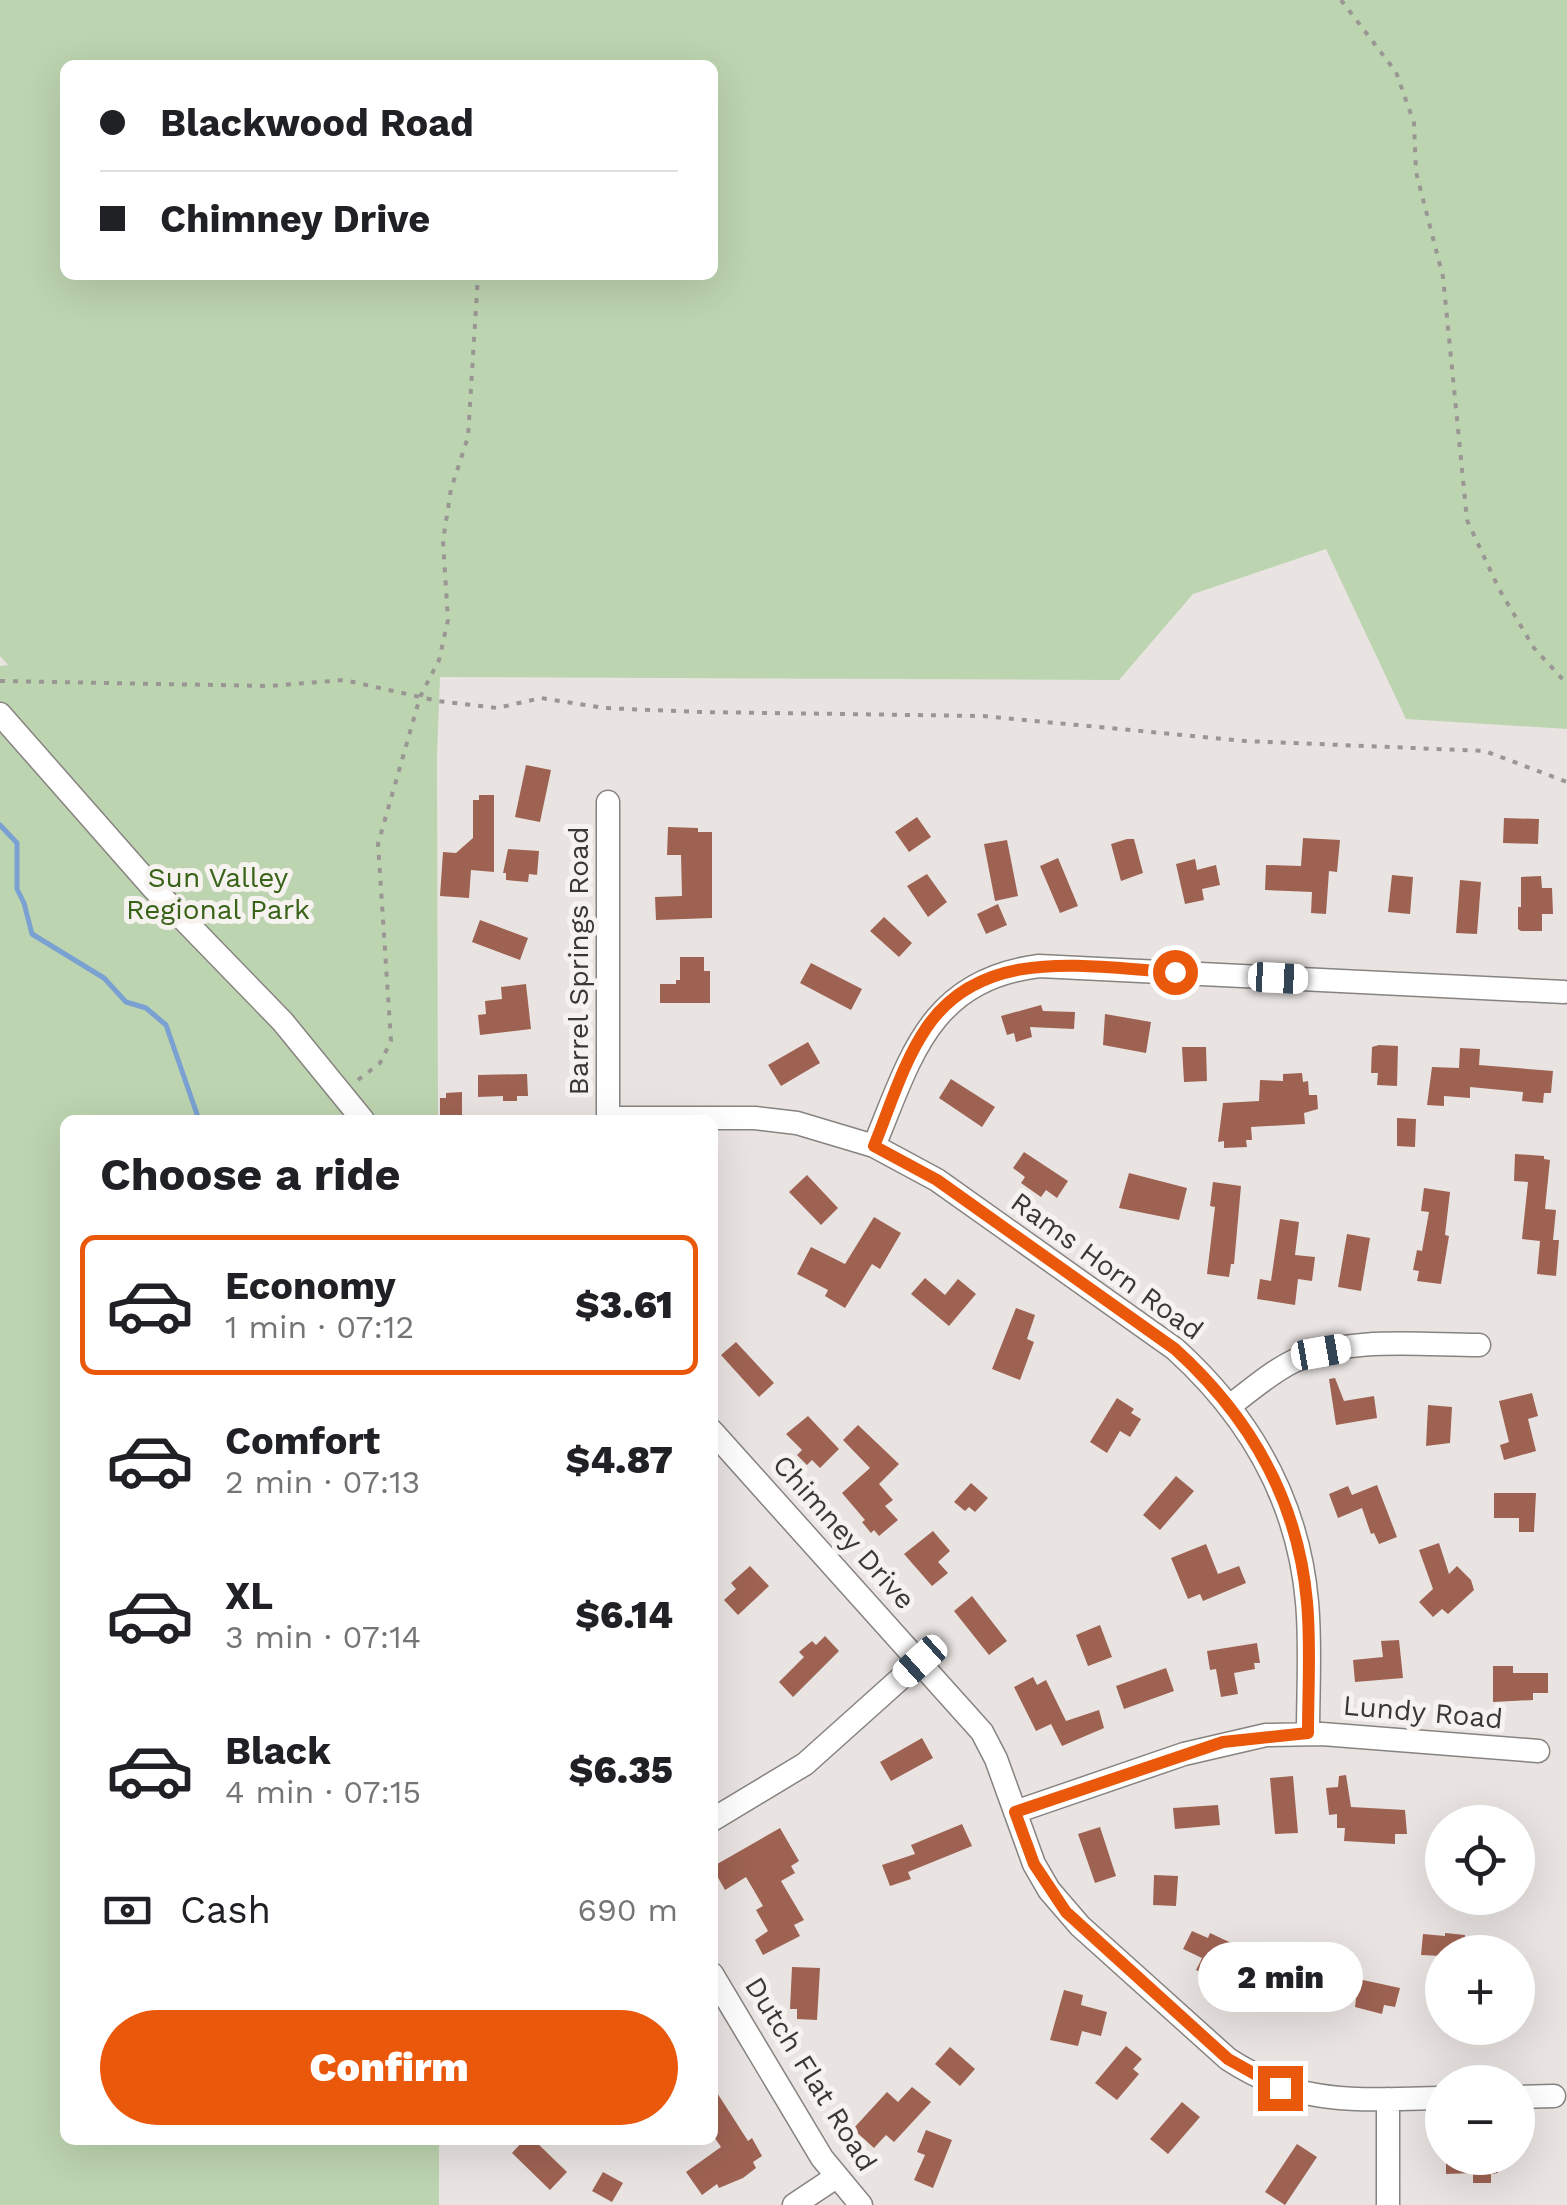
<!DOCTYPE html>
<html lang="en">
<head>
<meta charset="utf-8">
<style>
	body { margin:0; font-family:"Work Sans",sans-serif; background:#f2f2f2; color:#202124; height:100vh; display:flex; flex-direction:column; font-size:38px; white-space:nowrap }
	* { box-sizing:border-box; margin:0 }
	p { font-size:32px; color:#757577 }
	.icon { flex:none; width:55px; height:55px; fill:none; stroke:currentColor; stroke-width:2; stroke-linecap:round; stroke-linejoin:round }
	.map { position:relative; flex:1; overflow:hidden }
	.sheet { position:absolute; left:60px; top:1115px; width:658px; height:1030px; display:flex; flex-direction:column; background:#fff; border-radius:15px; box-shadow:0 10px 40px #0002 }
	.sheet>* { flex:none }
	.banner { position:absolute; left:60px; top:60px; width:658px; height:220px; border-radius:15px; box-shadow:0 10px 40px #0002; display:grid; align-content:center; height:220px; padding:0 40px; background:#fff }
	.controls { position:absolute; left:1425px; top:1805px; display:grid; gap:20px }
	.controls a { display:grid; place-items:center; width:110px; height:110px; border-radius:50%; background:#fff; box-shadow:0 10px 40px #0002; font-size:50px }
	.end { position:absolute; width:45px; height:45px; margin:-22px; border:12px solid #ea580c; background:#fff; box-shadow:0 0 0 5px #fff }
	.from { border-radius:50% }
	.bubble { position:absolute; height:70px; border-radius:35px; background:#fff; box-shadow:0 10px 40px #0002; font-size:32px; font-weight:800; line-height:70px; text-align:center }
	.car { position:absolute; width:30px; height:60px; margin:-30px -15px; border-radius:12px; box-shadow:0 0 8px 2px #0007; background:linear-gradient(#fff 24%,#345 0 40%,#fff 0 76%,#345 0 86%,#fff 0) }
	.banner b { display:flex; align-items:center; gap:35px; height:95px; font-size:38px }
	.banner b+b { border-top:2px solid #e0e0e0 }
	.banner i { width:25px; height:25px; background:#202124 }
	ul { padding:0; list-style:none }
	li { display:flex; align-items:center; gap:30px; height:140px; margin:0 20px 15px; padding:0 20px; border:5px solid transparent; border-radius:15px }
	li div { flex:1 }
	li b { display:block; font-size:38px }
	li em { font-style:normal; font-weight:800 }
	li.active { border-color:#ea580c }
	li>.icon { width:90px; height:90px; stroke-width:1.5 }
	h2 { padding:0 40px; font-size:45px; line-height:120px }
	.pay { display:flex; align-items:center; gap:25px; height:110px; padding:0 40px; font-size:38px }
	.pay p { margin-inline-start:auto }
	.primary-button { display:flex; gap:20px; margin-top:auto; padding:20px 40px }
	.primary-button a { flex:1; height:115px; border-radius:60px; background:#ea580c; color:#fff; font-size:40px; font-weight:800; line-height:115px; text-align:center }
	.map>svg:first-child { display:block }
	.green { fill:#bdd4b0; fill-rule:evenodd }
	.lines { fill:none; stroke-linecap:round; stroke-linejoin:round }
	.stream { stroke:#7aa1d1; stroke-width:5 }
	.building { fill:#9e6252 }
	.street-casing { stroke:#878380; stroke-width:25 }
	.path { stroke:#9a9694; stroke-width:4; stroke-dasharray:5 8; stroke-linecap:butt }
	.street { stroke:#fff; stroke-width:22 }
	.route { stroke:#ea580c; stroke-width:12 }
	.labels { text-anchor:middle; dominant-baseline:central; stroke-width:10; stroke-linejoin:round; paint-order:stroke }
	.park-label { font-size:28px; fill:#386217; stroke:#f6f2ef }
	.street-label { font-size:28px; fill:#3a3837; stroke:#f6f2ef }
</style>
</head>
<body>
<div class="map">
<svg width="1567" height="2205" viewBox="0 0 1567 2205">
	<rect width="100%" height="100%" fill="#e9e4e1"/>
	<path class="green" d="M 0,0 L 1567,0 L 1567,729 L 1406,719 L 1326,549 L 1193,594 L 1119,680 L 440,677 L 437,755 L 438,1120 L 65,1120 L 65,2140 L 439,2140 L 439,2205 L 0,2205 L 0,666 L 8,665 L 0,656 ZM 65,65 L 712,65 L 712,275 L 65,275 Z"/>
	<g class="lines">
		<path class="stream" d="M 0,825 L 17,843 L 17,889 L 24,903 L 32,934 L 104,978 L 126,1002 L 146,1008 L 166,1025 L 199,1120"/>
	</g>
	<path class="building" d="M 526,765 L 551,770 L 540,822 L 515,817 Z
		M 479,795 L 494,795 L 494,872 L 471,870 L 469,898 L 440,896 L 443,852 L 456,853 L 473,838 L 473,800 L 479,800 Z
		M 917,817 L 931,837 L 909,852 L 895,832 Z
		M 1504,818 L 1539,819 L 1538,844 L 1503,843 Z
		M 668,827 L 698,828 L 698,832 L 712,832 L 712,918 L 656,920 L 655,897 L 682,896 L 681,855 L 667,855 Z
		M 1303,838 L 1340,840 L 1337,872 L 1329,871 L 1326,914 L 1311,913 L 1312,892 L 1265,890 L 1266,865 L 1301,866 Z
		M 1127,839 L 1134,839 L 1143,873 L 1121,881 L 1111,844 Z
		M 1007,840 L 1018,896 L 995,901 L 984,844 Z
		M 508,849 L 539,851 L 537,875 L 529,874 L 528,882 L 506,880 L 506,873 L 503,873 Z
		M 1058,858 L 1078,906 L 1060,913 L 1040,866 Z
		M 1195,859 L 1197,870 L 1216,865 L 1220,885 L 1202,889 L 1204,900 L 1185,904 L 1176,864 Z
		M 927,874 L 947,902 L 928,917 L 907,886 Z
		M 1392,875 L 1413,877 L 1410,914 L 1388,912 Z
		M 1541,876 L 1542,888 L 1552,888 L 1553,914 L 1542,914 L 1542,931 L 1521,931 L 1518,929 L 1518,907 L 1521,907 L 1521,877 Z
		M 1460,880 L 1481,882 L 1477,934 L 1456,933 Z
		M 998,904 L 1007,925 L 986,934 L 977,914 Z
		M 884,917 L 912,943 L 899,957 L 870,931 Z
		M 480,920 L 528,938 L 520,960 L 472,942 Z
		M 680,957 L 704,957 L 704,971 L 710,971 L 710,1003 L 660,1003 L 660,984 L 676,984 L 676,980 L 680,980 Z
		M 811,963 L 862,989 L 851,1010 L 800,983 Z
		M 526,984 L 531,1029 L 480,1035 L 478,1015 L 486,1014 L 485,1001 L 502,999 L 501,987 Z
		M 1041,1005 L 1043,1011 L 1075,1012 L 1074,1029 L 1030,1027 L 1032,1037 L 1016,1042 L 1014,1033 L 1007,1035 L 1001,1016 Z
		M 1105,1014 L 1151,1022 L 1146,1053 L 1103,1045 Z
		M 808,1042 L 820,1063 L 781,1086 L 768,1065 Z
		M 1379,1045 L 1398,1046 L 1397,1086 L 1377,1085 L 1378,1073 L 1371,1073 L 1372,1047 Z
		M 1182,1047 L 1206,1047 L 1207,1081 L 1184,1082 Z
		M 1460,1048 L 1480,1049 L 1479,1065 L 1553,1071 L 1551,1093 L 1544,1093 L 1543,1103 L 1522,1101 L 1523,1092 L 1470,1087 L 1470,1098 L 1444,1096 L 1444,1106 L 1427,1105 L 1432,1067 L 1459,1068 Z
		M 1302,1073 L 1303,1082 L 1308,1081 L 1309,1095 L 1317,1095 L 1318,1109 L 1304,1113 L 1305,1124 L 1251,1127 L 1252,1140 L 1246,1140 L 1247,1147 L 1224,1148 L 1224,1141 L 1218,1142 L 1223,1103 L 1259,1101 L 1260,1080 L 1283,1081 L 1283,1074 Z
		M 527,1074 L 528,1096 L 517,1096 L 517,1101 L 503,1101 L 503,1096 L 478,1097 L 478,1075 Z
		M 951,1079 L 995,1107 L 982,1127 L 939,1098 Z
		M 462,1092 L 462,1119 L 440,1119 L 440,1098 L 446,1098 L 446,1093 Z
		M 1397,1118 L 1416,1119 L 1415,1147 L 1397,1146 Z
		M 1024,1152 L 1068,1181 L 1057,1198 L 1046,1190 L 1041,1197 L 1021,1183 L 1025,1177 L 1013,1168 Z
		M 1515,1154 L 1544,1156 L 1544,1159 L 1550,1160 L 1545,1209 L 1556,1210 L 1553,1240 L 1559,1240 L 1556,1276 L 1537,1274 L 1540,1241 L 1522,1239 L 1528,1182 L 1514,1181 Z
		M 1129,1173 L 1187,1188 L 1179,1220 L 1119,1208 Z
		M 807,1175 L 838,1208 L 821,1225 L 789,1192 Z
		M 1213,1182 L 1241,1186 L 1234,1264 L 1231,1264 L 1229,1277 L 1207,1274 L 1215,1207 L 1210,1206 Z
		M 1424,1188 L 1450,1192 L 1445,1235 L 1449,1236 L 1441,1284 L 1417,1281 L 1419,1271 L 1413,1270 L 1417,1250 L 1422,1251 L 1429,1212 L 1421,1211 Z
		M 874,1217 L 901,1233 L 880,1269 L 872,1264 L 845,1308 L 825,1296 L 828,1290 L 797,1274 L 811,1247 L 845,1264 Z
		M 1280,1219 L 1299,1222 L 1295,1255 L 1315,1257 L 1312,1281 L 1298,1279 L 1295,1305 L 1257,1299 L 1260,1279 L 1271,1281 Z
		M 1347,1234 L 1370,1238 L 1361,1291 L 1338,1287 Z
		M 925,1278 L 945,1295 L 958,1279 L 976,1294 L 949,1326 L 911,1294 Z
		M 1016,1308 L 1035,1315 L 1027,1339 L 1034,1342 L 1020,1380 L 992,1369 Z
		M 736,1342 L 774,1383 L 759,1397 L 721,1355 Z
		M 1335,1378 L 1344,1401 L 1374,1396 L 1377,1418 L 1336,1425 L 1329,1379 Z
		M 1532,1393 L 1538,1416 L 1528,1419 L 1536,1451 L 1504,1460 L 1500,1445 L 1509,1442 L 1499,1401 Z
		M 1117,1398 L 1134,1409 L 1131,1413 L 1141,1419 L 1130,1437 L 1120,1431 L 1107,1453 L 1090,1442 Z
		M 1428,1405 L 1452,1407 L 1450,1443 L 1426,1446 Z
		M 808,1416 L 839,1449 L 820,1468 L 812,1460 L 807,1465 L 797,1455 L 802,1450 L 786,1434 Z
		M 858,1425 L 899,1464 L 879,1484 L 893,1500 L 885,1506 L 898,1520 L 879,1536 L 874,1530 L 871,1533 L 862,1522 L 865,1520 L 842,1493 L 870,1468 L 843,1440 Z
		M 1176,1476 L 1194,1491 L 1160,1530 L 1143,1515 Z
		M 971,1483 L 988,1498 L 975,1512 L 969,1507 L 965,1511 L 954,1502 Z
		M 1377,1485 L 1397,1537 L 1379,1544 L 1374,1533 L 1371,1534 L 1362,1508 L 1338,1518 L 1329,1494 L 1348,1486 L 1352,1495 Z
		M 1494,1493 L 1536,1493 L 1534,1532 L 1519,1532 L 1519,1518 L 1494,1518 Z
		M 933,1531 L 950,1551 L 938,1562 L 948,1573 L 932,1586 L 904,1554 Z
		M 1439,1543 L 1449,1574 L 1457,1566 L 1471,1580 L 1474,1590 L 1448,1614 L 1442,1609 L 1433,1617 L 1419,1602 L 1433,1589 L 1419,1550 Z
		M 1206,1544 L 1218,1574 L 1239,1566 L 1246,1583 L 1203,1601 L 1200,1594 L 1188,1599 L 1171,1558 Z
		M 750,1566 L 769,1586 L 738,1615 L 724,1600 L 736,1589 L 731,1583 Z
		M 972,1596 L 1007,1641 L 989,1655 L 954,1611 Z
		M 1100,1625 L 1112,1657 L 1088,1666 L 1076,1635 Z
		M 825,1636 L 839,1651 L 793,1697 L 779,1682 L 804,1657 L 799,1652 L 812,1641 L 816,1645 Z
		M 1399,1640 L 1403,1678 L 1355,1682 L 1353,1660 L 1383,1657 L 1381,1641 Z
		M 1257,1643 L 1260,1663 L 1254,1663 L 1255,1669 L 1234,1673 L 1238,1694 L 1221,1697 L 1216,1669 L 1210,1670 L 1207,1651 Z
		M 1493,1666 L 1513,1666 L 1513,1673 L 1548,1673 L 1548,1693 L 1533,1693 L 1533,1700 L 1493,1702 Z
		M 1166,1668 L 1174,1691 L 1124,1709 L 1116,1686 Z
		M 1033,1677 L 1037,1685 L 1046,1680 L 1066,1721 L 1099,1710 L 1104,1728 L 1062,1746 L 1051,1724 L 1036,1731 L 1014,1687 Z
		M 922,1738 L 933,1758 L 891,1781 L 880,1762 Z
		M 1346,1775 L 1351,1807 L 1405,1810 L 1407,1834 L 1395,1834 L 1395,1844 L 1344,1841 L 1345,1828 L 1337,1828 L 1337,1814 L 1329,1815 L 1326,1788 L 1338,1787 L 1339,1776 Z
		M 1293,1776 L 1298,1833 L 1275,1834 L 1270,1778 Z
		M 1218,1805 L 1220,1825 L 1175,1829 L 1173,1808 Z
		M 962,1824 L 972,1846 L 908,1872 L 911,1879 L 890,1886 L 882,1865 L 915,1854 L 911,1845 Z
		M 1100,1827 L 1116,1876 L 1095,1883 L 1078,1834 Z
		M 780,1828 L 799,1861 L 791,1866 L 795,1873 L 781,1881 L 804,1920 L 794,1925 L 800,1936 L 763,1955 L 755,1940 L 768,1931 L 756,1910 L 763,1906 L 746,1877 L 725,1890 L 712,1867 Z
		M 1154,1875 L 1178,1876 L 1176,1906 L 1153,1905 Z
		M 1192,1931 L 1208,1938 L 1210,1933 L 1242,1948 L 1222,1981 L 1196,1970 L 1202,1958 L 1183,1949 Z
		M 1445,1933 L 1465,1935 L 1464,1952 L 1442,1952 L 1442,1956 L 1421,1955 L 1423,1934 L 1445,1936 Z
		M 1285,1951 L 1305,1955 L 1302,1968 L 1311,1969 L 1307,1989 L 1299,1987 L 1296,2005 L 1276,2001 Z
		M 792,1967 L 820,1968 L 817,2020 L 797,2019 L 797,2009 L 790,2009 Z
		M 1349,1977 L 1400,1988 L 1395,2007 L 1384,2005 L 1382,2014 L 1355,2007 L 1356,1999 L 1345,1996 Z
		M 1064,1990 L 1083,1995 L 1081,2005 L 1107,2012 L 1101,2036 L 1082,2031 L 1078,2046 L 1050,2040 Z
		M 1126,2046 L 1142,2059 L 1133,2069 L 1139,2074 L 1117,2100 L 1095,2083 Z
		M 950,2047 L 975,2069 L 960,2086 L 935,2064 Z
		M 712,2085 L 748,2141 L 752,2138 L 762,2156 L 753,2162 L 756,2168 L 743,2178 L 719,2188 L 717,2184 L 702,2195 L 686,2172 L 721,2147 L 712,2134 Z
		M 912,2087 L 931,2102 L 894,2142 L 886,2135 L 874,2148 L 853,2129 L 887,2092 L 898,2102 Z
		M 1182,2102 L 1200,2117 L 1168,2154 L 1150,2139 Z
		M 926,2130 L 952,2140 L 933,2188 L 914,2180 L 925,2155 L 917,2152 Z
		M 524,2140 L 534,2140 L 567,2172 L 550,2190 L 512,2153 Z
		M 1297,2144 L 1317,2157 L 1285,2205 L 1265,2192 Z
		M 1446,2158 L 1498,2158 L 1498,2173 L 1491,2174 L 1491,2183 L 1473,2183 L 1473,2173 L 1446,2174 Z
		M 603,2172 L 623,2183 L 612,2202 L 592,2191 Z"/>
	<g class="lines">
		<g class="street-casing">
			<path id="street" d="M 0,714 L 153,888 L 283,1022 L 363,1120
				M 608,1118 L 755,1118 L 797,1123 L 874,1146 L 937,1180 L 1175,1349 C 1250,1417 1298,1500 1307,1602 C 1311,1645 1308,1690 1308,1733
				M 608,1120 L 608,802
				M 874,1146 C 911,1057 929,980 1039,966 L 1564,992
				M 1231,1405 C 1251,1390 1271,1372 1294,1361 C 1350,1336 1419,1345 1479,1345
				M 712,1431 L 982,1732 L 996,1759 L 1034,1864 L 1049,1890 L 1080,1926 L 1228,2059 C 1303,2108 1358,2099 1442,2098
				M 1015,1812 L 1184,1754 L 1266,1735 L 1322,1734 L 1538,1751
				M 712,1820 L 805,1764 L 920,1661
				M 712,1974 L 822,2158 L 861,2205
				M 1518,2097 L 1554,2096
				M 1388,2099 L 1388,2205
				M 794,2205 L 836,2177"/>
		</g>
		<path class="path" d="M 1341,0 L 1396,72 L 1414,123 L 1416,172 L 1443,277 L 1467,520 L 1499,589 L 1534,648 L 1567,684
			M 0,681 L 269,686 L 344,680 L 438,701 L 497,708 L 541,698 L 604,708 L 700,712 L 983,716 L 1245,741 L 1485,751 L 1567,782
			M 358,1080 L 380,1063 L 391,1041 L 378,844 L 420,697 L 439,660 L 448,620 L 443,541 L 451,489 L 468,437 L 478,275"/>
		<use href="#street" class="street"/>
	</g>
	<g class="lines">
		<path class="route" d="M 1175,972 C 1090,968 984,944 927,1027 C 903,1062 890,1107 874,1146 L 937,1180 L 1175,1349 C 1250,1417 1298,1500 1307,1602 C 1311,1645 1308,1690 1308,1733 L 1223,1742 L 1015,1812 L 1034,1864 L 1066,1912 L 1228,2059 L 1280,2088"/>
	</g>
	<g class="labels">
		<g class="park-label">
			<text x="218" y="877">Sun Valley<tspan x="218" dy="32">Regional Park</tspan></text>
		</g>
		<g class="street-label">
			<text transform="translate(578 961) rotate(-90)">Barrel Springs Road</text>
			<text transform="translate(1107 1266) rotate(36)">Rams Horn Road</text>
			<text transform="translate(844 1532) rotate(48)">Chimney Drive</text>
			<text transform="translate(1423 1712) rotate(5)">Lundy Road</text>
			<text transform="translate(811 2074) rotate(58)">Dutch Flat Road</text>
		</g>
	</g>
</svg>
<div class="controls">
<a><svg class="icon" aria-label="locate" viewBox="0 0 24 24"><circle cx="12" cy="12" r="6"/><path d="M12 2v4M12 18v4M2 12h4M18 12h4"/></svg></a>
<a>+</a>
<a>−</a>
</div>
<i class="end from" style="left:1175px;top:972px"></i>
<i class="end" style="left:1280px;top:2088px"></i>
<div class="bubble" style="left:1198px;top:1942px;width:165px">2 min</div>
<i class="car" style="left:1278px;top:978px;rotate:93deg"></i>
<i class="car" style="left:1321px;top:1352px;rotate:80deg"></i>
<i class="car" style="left:920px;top:1661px;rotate:228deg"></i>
<div class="banner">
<b><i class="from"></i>Blackwood Road</b>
<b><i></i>Chimney Drive</b>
</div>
<section class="sheet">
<h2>Choose a ride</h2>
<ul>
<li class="active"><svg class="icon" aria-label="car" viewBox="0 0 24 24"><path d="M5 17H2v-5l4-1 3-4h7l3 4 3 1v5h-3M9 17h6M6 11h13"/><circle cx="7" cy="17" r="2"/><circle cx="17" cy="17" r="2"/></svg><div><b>Economy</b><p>1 min · 07:12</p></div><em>$3.61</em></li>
<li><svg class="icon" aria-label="car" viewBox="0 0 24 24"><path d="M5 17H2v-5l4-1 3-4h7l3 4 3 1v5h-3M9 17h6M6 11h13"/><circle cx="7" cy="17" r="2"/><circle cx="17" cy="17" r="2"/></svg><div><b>Comfort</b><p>2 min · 07:13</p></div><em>$4.87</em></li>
<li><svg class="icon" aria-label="car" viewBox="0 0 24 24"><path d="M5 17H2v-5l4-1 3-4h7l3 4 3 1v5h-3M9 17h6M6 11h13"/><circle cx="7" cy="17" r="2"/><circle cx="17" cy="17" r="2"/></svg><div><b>XL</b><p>3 min · 07:14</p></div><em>$6.14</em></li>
<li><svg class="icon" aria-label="car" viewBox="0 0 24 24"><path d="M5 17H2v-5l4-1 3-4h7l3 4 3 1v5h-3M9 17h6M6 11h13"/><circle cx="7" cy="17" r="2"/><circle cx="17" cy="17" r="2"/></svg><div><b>Black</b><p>4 min · 07:15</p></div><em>$6.35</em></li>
</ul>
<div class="pay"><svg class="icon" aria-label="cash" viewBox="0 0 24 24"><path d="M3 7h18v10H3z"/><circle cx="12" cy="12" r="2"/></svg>Cash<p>690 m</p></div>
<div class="primary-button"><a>Confirm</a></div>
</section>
</div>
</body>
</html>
